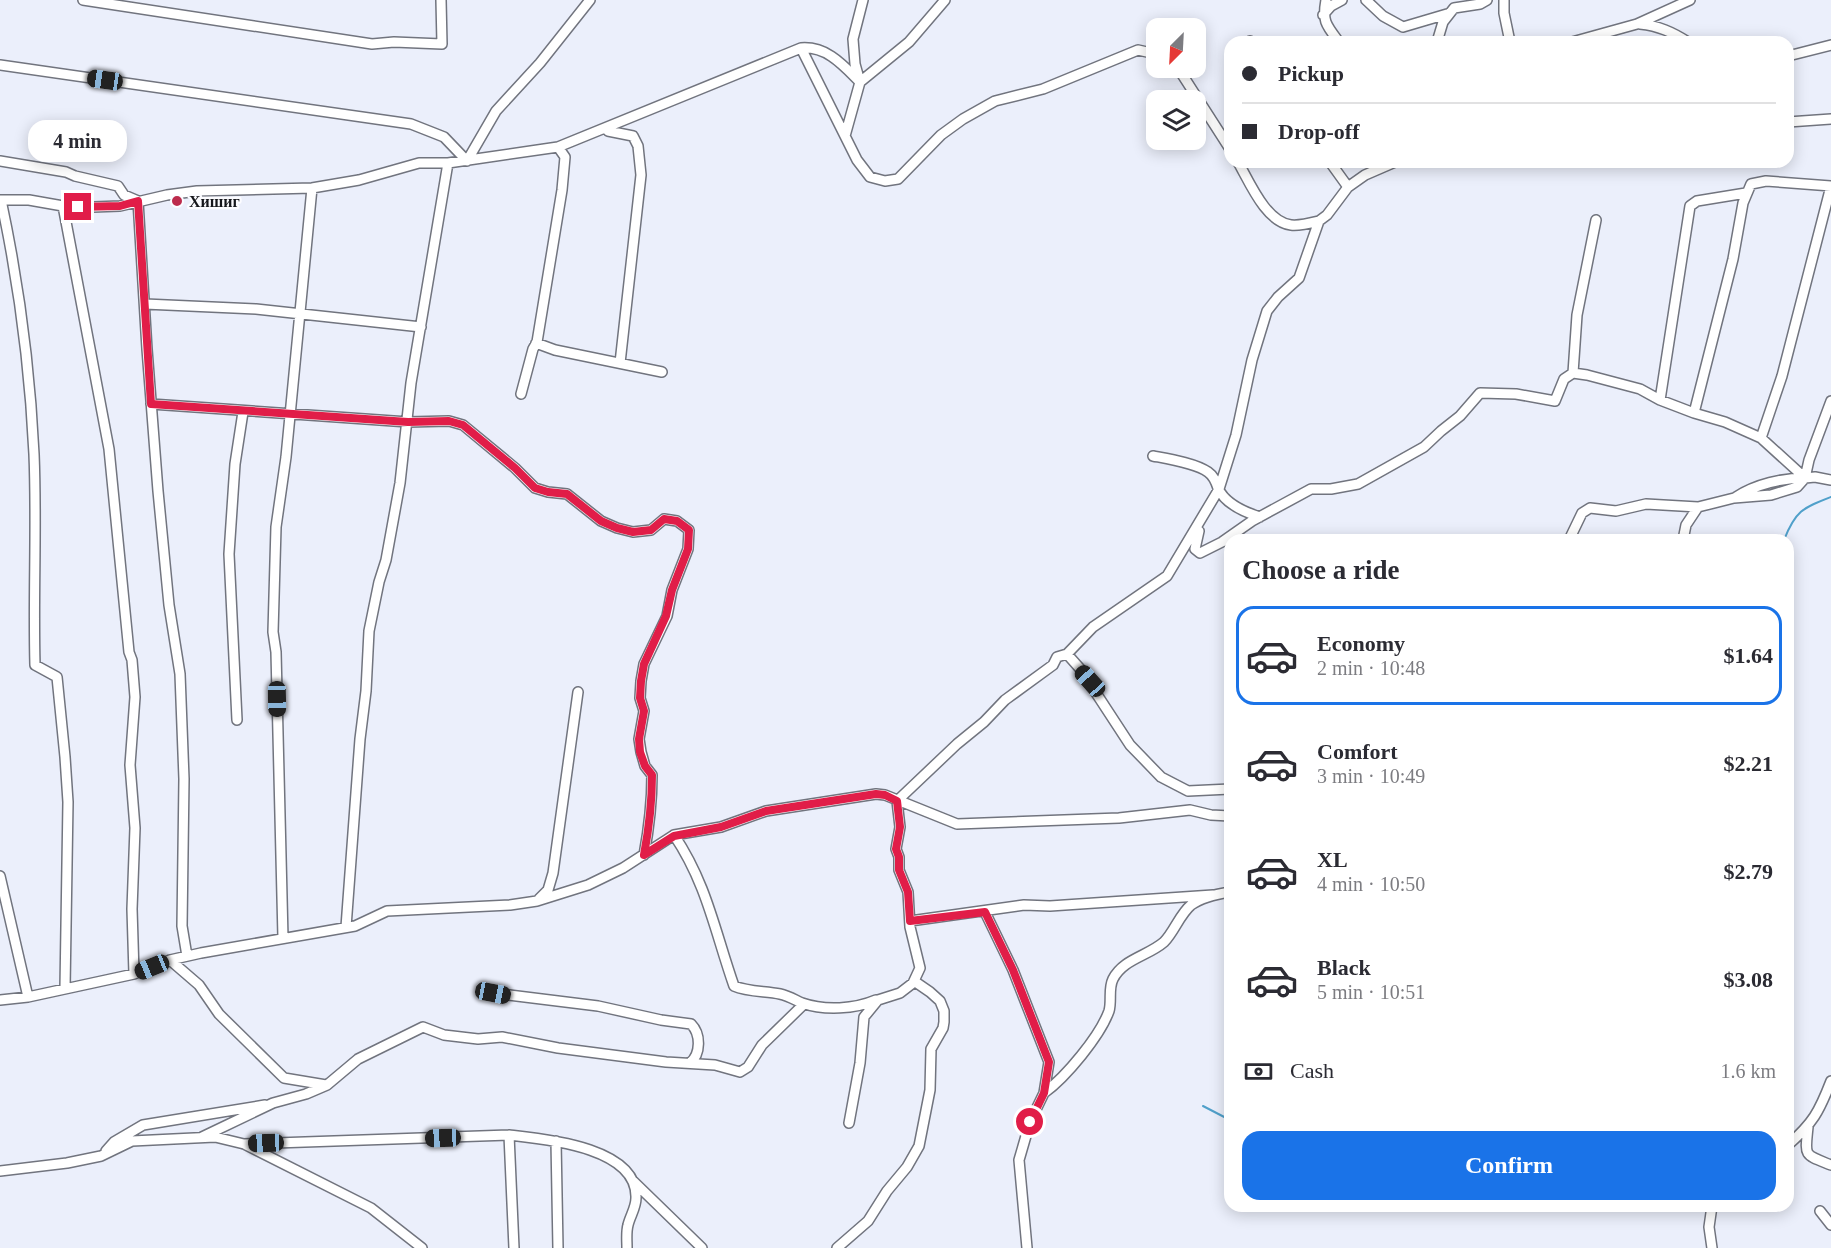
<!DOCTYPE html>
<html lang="en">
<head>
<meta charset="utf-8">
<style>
	body { margin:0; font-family:Georgia,serif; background:#f7f7f7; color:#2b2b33; height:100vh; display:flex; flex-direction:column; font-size:22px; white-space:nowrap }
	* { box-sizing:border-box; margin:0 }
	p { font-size:20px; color:#7c7c81 }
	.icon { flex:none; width:33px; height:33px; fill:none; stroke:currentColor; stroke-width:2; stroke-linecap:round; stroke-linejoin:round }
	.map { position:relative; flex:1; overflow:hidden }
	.details { position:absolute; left:1224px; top:534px; width:570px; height:678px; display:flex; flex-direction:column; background:#fff; border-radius:18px; box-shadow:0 3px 15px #0003 }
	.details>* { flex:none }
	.hud { position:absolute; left:1224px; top:36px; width:570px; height:132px; border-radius:18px; box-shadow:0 3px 15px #0003; display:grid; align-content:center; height:132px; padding:0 18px; background:#fff }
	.needle { width:39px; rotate:204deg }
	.tools { position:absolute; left:1146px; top:18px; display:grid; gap:12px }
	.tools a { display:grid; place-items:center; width:60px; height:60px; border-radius:12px; background:#fff; box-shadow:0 3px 15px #0003; font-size:30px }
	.end { position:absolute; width:27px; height:27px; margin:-14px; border:8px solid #e11d48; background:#fff; box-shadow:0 0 0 3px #fff }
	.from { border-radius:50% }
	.bubble { position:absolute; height:42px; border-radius:18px; background:#fff; box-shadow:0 3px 15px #0003; font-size:20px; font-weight:800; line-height:42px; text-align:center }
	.car { position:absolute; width:18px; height:36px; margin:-18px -9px; border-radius:8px; box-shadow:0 0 4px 2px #0007; background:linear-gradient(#222 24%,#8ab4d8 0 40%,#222 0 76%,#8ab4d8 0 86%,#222 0) }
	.hud b { display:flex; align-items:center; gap:21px; height:57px; font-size:22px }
	.hud b+b { border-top:2px solid #e1e1e2 }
	.hud i { width:15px; height:15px; background:#2b2b33 }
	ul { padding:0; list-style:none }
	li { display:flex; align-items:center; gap:18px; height:99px; margin:0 12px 9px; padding:0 6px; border:3px solid transparent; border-radius:18px }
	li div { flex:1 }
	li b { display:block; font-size:22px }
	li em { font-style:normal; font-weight:800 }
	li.selected { border-color:#1a73e8 }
	li>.icon { width:54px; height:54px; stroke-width:1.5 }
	h2 { padding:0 18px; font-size:27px; line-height:72px }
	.pay { display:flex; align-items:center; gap:15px; height:66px; padding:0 18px; font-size:22px }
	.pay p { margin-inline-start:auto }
	.cta { display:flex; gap:12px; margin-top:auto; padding:12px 18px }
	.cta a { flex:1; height:69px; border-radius:18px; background:#1a73e8; color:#fff; font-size:24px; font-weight:800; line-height:69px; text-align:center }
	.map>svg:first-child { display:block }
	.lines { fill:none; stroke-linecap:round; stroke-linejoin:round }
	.stream { stroke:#50a0ca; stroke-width:2 }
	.minor-casing { stroke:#71747e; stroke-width:12 }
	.minor { stroke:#fff; stroke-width:9 }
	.route { stroke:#e11d48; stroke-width:8 }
	.poi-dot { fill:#bc2b4c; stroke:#fcfcff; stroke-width:2 }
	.labels { text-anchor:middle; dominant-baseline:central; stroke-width:4.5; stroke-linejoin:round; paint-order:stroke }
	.poi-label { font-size:16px; font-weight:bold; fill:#16171b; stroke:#fcfcff; text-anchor:start }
</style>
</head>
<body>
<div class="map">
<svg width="1831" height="1248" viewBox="0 0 1831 1248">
	<rect width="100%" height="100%" fill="#ebeffb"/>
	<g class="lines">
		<path class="stream" d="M 1784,540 C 1796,510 1803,508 1831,497
			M 1203,1106 L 1230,1120
			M 1377,1209 L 1380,1206"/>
		<g class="minor-casing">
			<path id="minor" d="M 83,0 L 372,44 L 394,42 L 442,44 L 441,0
				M 863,0 L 853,39 L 855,64 L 860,82 L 909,42 L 945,0
				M 1326,0 C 1322,21 1326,25 1339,42
				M 1366,0 L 1383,16 L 1403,27 L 1447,14
				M 1504,0 L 1504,13 L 1510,42
				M 1323,15 L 1331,6 L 1342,0
				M 1640,24 C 1659,26 1672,32 1688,42
				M 1250,41 L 1251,42
				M 1437,42 L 1443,22 L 1454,8 L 1480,4 L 1487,0
				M 1572,42 L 1637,24 L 1690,0
				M 801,48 L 857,160 L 870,177 L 885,181 L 898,179 L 941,135 L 963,119 L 995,101 L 1043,89 L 1138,50 L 1156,54
				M 1788,56 L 1831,45
				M 0,65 L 411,124 L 444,137 L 467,161 L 496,111 L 540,63 L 590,0
				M 1178,68 L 1230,149
				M 1788,122 L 1831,119
				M 608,131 L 633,136 L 638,146 L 641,175 L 620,363
				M 0,161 L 66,172 L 75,176 L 118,186 L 124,195 L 138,201 L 147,349 L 158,491 L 169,605 L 180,674 L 184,779 L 182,926 L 187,956
				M 1238,162 C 1250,183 1266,222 1291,225 C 1300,226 1311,223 1319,221
				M 1330,162 L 1348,187
				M 0,200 L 29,200 L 63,206 L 93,207 L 120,206 L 167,195 L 197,191 L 312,188 L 359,180 L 419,163 L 448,163 L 558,147 L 801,48 C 827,46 843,65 860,82 L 845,136
				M 1,200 C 19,284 30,369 34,454 C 37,525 33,595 35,665 L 57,677 L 65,757 L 68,802 L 65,988
				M 63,206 L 109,449 L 129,652 L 132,660 L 135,697 L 130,765 L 135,828 L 132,909 L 134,974
				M 145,304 L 256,309 L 421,327
				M 536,343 L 555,350 L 662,372
				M 1573,373 L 1577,315 L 1596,220
				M 521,394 L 533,349 L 537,342 L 562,190 L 565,157 L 558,147
				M 1660,400 L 1690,206 L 1697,201 L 1746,193
				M 151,404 L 408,422 L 449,421 L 463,425 L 515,468 L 535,488 L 548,492 L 567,494 L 601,521 L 617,528 L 633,532 L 651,530 L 664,519 L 677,521 L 689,530 L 688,549 L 672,590 L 667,616 L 644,664 L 641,681 L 640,698 L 644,711 L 639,739 L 641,752 L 645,766 L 652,775 C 652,802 649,828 644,855
				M 1694,413 L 1733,259 L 1743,203 L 1751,184 L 1766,181 L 1831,186
				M 1761,438 L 1782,376 L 1831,186
				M 1153,456 C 1169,459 1195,463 1208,472 C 1214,476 1216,482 1218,488 C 1225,504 1244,512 1260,517
				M 1736,497 C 1756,484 1783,478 1805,478
				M 1199,531 L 1195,549 L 1200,553 L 1222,542 L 1252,521 L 1311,489 L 1331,489 L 1358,484 L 1424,447 L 1441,431 L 1460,416 L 1480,393 L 1516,394 L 1555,401 L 1564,379 L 1573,373 L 1587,375 L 1640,389 L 1660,400 L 1694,413 L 1725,422 L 1761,438 L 1805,478 L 1815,477 L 1831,480
				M 1569,540 L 1582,513 L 1590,508 L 1616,511 L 1646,504 L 1698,507
				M 1683,540 L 1686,525 L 1698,507 L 1734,498 L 1771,495 L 1797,487 L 1805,478 L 1809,460 L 1831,401
				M 1067,654 L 1091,681 L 1096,693 L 1130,745 L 1161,777 L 1188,791 L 1230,789
				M 237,720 L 229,554 L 235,464 L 243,412
				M 674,835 L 721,827 L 766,811 L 876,794 L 885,795 L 957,824 L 1119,818 L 1190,810 L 1211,815 L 1230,816
				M 0,876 L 28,997
				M 539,899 L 548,890 L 553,873 L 578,692
				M 985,912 L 1013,970 L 1049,1062 L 1044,1093 L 1030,1122 L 1019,1160 L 1027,1248
				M 910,921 L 1024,905 L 1050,906 L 1213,895
				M 346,927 L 360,739 L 366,691 L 369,631 L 379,582 L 386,560 L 400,483 L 411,383 L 448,163
				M 283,938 L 276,652 L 273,632 L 276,527 L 286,457 L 312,188
				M 170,960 L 199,985 L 219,1014 L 284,1078 L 326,1085
				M 493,993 L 598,1006 L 661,1020 L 691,1024 C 701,1034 701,1054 690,1063
				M 0,1000 L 28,997 L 134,974 L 170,960 L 201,953 L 355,926 L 387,911 L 510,905 L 537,901 L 588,885 L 623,868 L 674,835 C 707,884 715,932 734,986 C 748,992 765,991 780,994 C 789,996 795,1000 802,1003 C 825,1011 855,1009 876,1000
				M 1044,1093 C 1066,1077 1100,1036 1109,1011 C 1112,1001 1108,989 1113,979 C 1123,959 1148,956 1164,942 C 1174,932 1180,914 1191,905 C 1202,897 1217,894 1230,892
				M 849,1123 L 860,1063 L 864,1017 L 878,1000 L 900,993 L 913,983 L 920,968 L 910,927 L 908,892 L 899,870 L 899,857 L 896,849 L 900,827 L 897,801 L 957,744 L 984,722 L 1005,700 L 1053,665 L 1057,657 L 1067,654 L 1093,627 L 1167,576 L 1219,489 L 1236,435 L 1252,360 L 1267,311 L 1278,297 L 1299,278 L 1319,221 L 1327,215 L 1348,187 L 1365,175 L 1395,162
				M 1808,1127 C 1805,1157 1803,1154 1831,1165
				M 509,1135 L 514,1248
				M 202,1137 L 273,1103 L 306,1094 L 327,1085 L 358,1059 L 423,1027 L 444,1035 L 478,1039 L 502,1037 L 558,1048 L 666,1062 L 715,1065 L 740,1072 L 748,1067 L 762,1045 L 804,1004
				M 556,1141 L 558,1248
				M 244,1144 L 509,1135 C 545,1139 638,1147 636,1198 C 636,1208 630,1216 628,1225 C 626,1232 627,1240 627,1248
				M 1788,1145 C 1813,1123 1819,1112 1831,1081
				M 106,1151 L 114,1142 L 143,1125 L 265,1105
				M 0,1171 L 67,1163 L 101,1156 L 132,1141 L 215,1137 L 244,1144 L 371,1208 L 422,1248
				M 632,1180 L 702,1248
				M 1820,1211 L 1831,1225
				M 837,1248 L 868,1221 L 887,1191 L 907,1167 L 919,1146 L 930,1090 L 931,1049 L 943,1028 L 944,1022 L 944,1011 L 940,1001 L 930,992 L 914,981
				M 1712,1248 L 1709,1227 L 1712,1206"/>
		</g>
		<use href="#minor" class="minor"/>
	</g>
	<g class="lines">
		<path class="route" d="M 78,207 L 120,206 L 138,201 L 151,404 L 408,422 L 449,421 L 463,425 L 515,468 L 535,488 L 548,492 L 567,494 L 601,521 L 617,528 L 633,532 L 651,530 L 664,519 L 677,521 L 689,530 L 688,549 L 672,590 L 666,616 L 644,664 L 641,681 L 640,698 L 644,711 L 639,739 L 640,752 L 645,766 L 652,775 C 652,802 649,828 644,855 L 674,836 L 721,827 L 766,811 L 876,794 L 885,795 L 897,801 L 900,827 L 896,849 L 899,857 L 899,870 L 908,892 L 910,921 L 985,912 L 1013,970 L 1049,1062 L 1044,1093 L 1030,1122"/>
	</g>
	<circle class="poi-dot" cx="177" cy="201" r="6"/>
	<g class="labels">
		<g class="poi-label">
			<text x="189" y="201">Хишиг</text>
		</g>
	</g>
</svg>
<div class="tools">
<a><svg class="needle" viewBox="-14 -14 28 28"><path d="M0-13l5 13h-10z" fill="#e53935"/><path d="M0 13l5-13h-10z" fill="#7c7c81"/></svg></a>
<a><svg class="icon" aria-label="layers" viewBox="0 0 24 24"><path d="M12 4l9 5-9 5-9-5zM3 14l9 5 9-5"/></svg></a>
</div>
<i class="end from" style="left:1030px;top:1122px"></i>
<i class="end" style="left:78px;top:207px"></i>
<div class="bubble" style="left:28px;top:120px;width:99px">4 min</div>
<i class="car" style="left:105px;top:80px;rotate:278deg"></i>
<i class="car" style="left:1090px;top:681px;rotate:318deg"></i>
<i class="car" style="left:277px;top:699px;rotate:179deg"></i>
<i class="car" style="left:152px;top:967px;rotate:248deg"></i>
<i class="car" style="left:493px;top:993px;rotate:101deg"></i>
<i class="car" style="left:443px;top:1138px;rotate:268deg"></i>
<i class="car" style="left:266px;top:1143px;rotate:268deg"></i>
<div class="hud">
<b><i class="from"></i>Pickup</b>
<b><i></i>Drop-off</b>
</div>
<section class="details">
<h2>Choose a ride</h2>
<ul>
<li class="selected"><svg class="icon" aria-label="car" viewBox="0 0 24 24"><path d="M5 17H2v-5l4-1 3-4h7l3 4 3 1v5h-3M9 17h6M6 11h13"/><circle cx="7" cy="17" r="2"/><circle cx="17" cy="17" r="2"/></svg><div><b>Economy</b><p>2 min · 10:48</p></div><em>$1.64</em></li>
<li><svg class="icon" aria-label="car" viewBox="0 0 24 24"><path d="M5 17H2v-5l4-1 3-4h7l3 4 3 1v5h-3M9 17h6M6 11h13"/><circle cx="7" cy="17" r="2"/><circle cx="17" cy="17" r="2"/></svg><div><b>Comfort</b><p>3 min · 10:49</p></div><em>$2.21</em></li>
<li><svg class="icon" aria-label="car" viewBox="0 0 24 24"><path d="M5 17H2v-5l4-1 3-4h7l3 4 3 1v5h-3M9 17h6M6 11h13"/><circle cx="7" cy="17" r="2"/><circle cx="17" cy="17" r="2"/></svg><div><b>XL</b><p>4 min · 10:50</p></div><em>$2.79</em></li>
<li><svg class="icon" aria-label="car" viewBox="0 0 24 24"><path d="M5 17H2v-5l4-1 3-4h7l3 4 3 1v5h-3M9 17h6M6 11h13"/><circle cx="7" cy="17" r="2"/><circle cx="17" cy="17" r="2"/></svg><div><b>Black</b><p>5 min · 10:51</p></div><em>$3.08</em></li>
</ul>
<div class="pay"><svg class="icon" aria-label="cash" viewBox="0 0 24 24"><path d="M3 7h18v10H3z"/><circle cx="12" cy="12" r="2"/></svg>Cash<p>1.6 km</p></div>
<div class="cta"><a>Confirm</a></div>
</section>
</div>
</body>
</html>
